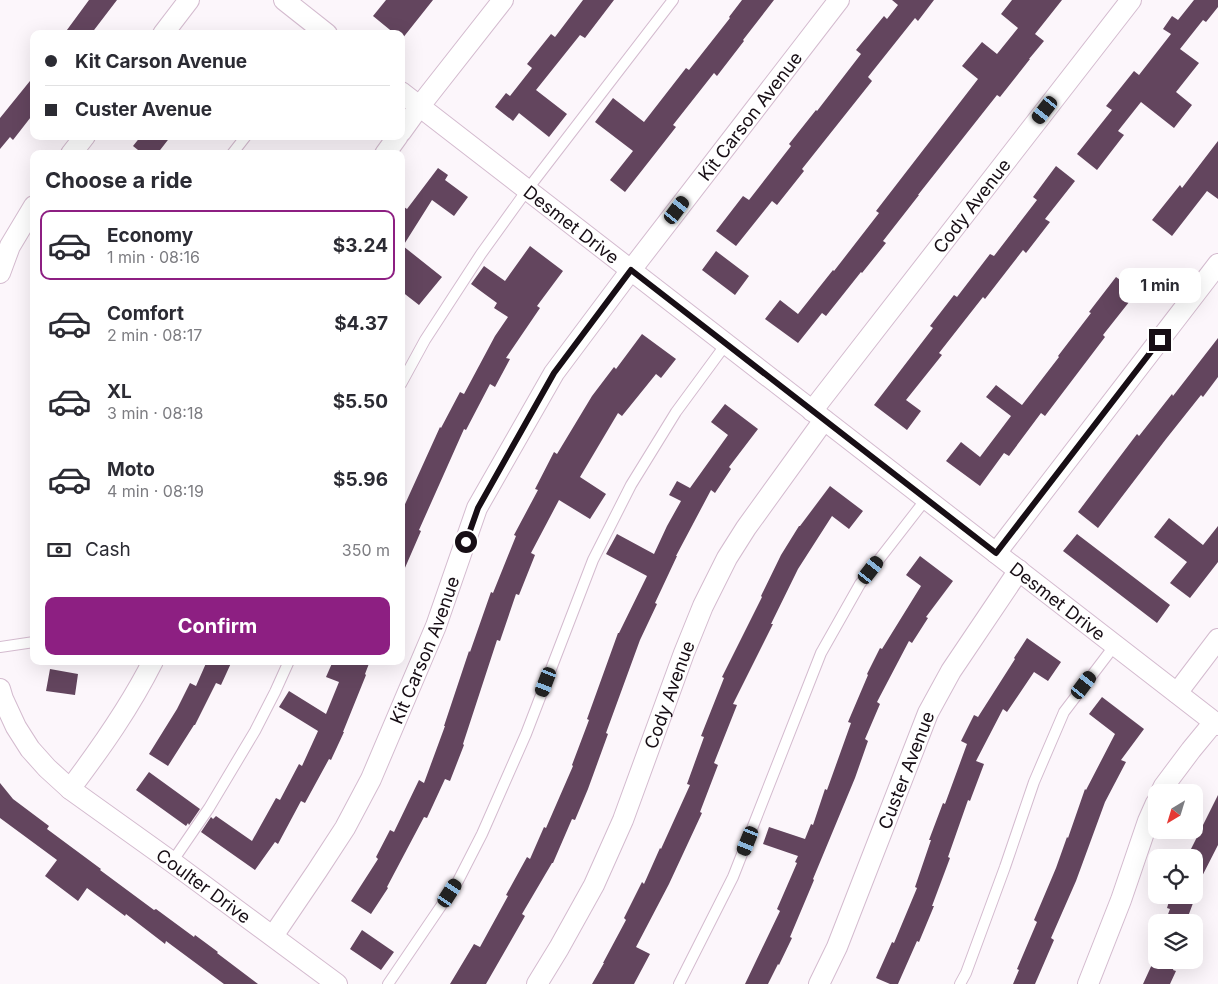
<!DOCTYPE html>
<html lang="en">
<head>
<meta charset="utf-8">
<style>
	body { margin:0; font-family:Inter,sans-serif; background:#f7f7f7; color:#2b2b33; height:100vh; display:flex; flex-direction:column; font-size:19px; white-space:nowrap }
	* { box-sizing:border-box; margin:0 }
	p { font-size:16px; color:#7c7c81 }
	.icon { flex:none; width:28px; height:28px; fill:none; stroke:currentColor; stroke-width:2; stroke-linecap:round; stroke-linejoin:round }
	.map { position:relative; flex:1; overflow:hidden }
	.sheet { position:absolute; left:30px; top:150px; width:375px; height:515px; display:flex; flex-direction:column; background:#fff; border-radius:10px; box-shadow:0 5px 20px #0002 }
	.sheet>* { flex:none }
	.guide { position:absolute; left:30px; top:30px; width:375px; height:110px; border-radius:10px; box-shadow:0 5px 20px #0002; display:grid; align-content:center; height:110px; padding:0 15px; background:#fff }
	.needle { width:32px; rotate:218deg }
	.fabs { position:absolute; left:1148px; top:784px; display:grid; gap:10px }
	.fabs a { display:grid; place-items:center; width:55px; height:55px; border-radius:10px; background:#fff; box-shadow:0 5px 20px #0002; font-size:25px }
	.end { position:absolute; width:22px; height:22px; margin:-11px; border:6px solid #170e15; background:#fff; box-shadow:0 0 0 2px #fff }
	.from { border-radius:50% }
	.bubble { position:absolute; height:35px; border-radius:10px; background:#fff; box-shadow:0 5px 20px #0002; font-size:16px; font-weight:700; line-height:35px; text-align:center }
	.car { position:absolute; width:15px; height:30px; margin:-15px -8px; border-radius:6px; box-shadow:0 0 4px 1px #0007; background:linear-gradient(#222 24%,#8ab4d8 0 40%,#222 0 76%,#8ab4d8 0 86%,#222 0) }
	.guide b { display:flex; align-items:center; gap:18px; height:48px; font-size:19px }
	.guide b+b { border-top:1px solid #e1e1e2 }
	.guide i { width:12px; height:12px; background:#2b2b33 }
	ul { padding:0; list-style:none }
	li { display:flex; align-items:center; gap:15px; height:70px; margin:0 10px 8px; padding:0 5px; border:2px solid transparent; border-radius:10px }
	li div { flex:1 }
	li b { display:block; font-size:19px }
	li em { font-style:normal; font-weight:700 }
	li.current { border-color:#8d1f82 }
	li>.icon { width:45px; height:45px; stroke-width:1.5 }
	h2 { padding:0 15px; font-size:22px; line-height:60px }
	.pay { display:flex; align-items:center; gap:12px; height:55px; padding:0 15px; font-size:19px }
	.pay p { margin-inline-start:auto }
	.action { display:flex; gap:10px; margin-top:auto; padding:10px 15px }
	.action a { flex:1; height:58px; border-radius:10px; background:#8d1f82; color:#fff; font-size:20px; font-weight:700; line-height:58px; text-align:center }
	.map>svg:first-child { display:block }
	.building { fill:#63455e }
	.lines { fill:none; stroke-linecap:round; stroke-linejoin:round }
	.lane-casing { stroke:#d4bbcf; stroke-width:12 }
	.street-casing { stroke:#d4bbcf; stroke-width:22 }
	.lane { stroke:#fff; stroke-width:10 }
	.street { stroke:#fff; stroke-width:20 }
	.route { stroke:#170e15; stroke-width:6 }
	.labels { text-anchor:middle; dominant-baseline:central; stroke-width:5; stroke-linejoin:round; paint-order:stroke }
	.street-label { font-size:18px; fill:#170e15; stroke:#fcf6fb }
</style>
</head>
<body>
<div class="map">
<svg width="1218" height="984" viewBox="0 0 1218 984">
	<rect width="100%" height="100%" fill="#fcf6fb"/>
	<path class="building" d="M 89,0 L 117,0 L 91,34 L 64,34 Z
		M 386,0 L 433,0 L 402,39 L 401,38 L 401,34 L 395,34 L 373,16 Z
		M 583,0 L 614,0 L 585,38 L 580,35 L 536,90 L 567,114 L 549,137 L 519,113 L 513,121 L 495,107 L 506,93 L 510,96 L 532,68 L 527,64 L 551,34 L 555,37 Z
		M 742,0 L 774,0 L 743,40 L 744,41 L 717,76 L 714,73 L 673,125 L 676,127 L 625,192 L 610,180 L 633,151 L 595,122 L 613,98 L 644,122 L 686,68 L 689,70 L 730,18 L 729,17 Z
		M 892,0 L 934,0 L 918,21 L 915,18 L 868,77 L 872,81 L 802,169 L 804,171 L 777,205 L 772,201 L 736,246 L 716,231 L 743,196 L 749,200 L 791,146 L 789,144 L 816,110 L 817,111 L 861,54 L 856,50 L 884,16 L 887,19 L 898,5 Z
		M 1012,0 L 1062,0 L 1035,34 L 1044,41 L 1029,59 L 1030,59 L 1000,97 L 997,95 L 918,195 L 919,195 L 883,241 L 886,243 L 862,273 L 861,272 L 826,316 L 822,313 L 798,343 L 765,319 L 780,300 L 798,314 L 833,270 L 834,271 L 879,213 L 876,211 L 978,79 L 962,66 L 982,42 L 997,54 L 1018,28 L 1001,14 Z
		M 1194,0 L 1218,0 L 1218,7 L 1206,22 L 1203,20 L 1180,49 L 1199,63 L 1176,92 L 1192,105 L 1174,128 L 1141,102 L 1118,131 L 1124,135 L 1097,170 L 1077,154 L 1112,110 L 1106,106 L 1134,71 L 1139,75 L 1171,34 L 1163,29 L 1172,16 L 1178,20 Z
		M 34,76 L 34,113 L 13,140 L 10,137 L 0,149 L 0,118 Z
		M 141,136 L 171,136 L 157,154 L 143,154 L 133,146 Z
		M 1218,141 L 1218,199 L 1207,191 L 1172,236 L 1152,220 L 1180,185 L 1182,188 Z
		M 1056,166 L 1075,181 L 1045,219 L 1050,222 L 1026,253 L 1023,250 L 985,299 L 983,297 L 939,353 L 942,355 L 906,400 L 921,411 L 907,430 L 874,405 L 933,328 L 930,326 L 954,295 L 957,297 L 990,254 L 994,256 L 1037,200 L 1033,197 Z
		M 438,168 L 448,175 L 445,180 L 468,197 L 454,216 L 432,200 L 403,246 L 442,277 L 419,305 L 401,291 L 401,205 L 407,209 Z
		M 530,246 L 563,271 L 537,306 L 540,308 L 506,358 L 510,359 L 495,387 L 490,384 L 466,430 L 464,429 L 419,530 L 421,531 L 401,577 L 401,513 L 440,427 L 441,428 L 460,392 L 464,394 L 495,336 L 508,317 L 494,308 L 497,303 L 471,284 L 484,266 L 505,281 Z
		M 716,251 L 749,276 L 735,295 L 702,270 Z
		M 1116,277 L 1137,292 L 1103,335 L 1105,337 L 1045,416 L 1041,413 L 1009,456 L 1004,453 L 980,486 L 946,461 L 961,442 L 980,457 L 1011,416 L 986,397 L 996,385 L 1022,405 L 1059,357 L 1058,356 L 1091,313 L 1089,312 Z
		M 642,334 L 676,359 L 661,378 L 656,374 L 622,416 L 618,413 L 580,477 L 606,494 L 590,519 L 559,500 L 531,553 L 535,555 L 519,595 L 516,594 L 500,641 L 497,640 L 463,744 L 464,745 L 450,781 L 445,779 L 427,818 L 424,817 L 387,887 L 388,888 L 371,914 L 351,901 L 378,859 L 376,857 L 390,830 L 394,832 L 419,780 L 424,783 L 445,726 L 444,726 L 469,651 L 470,652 L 491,592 L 493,593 L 516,536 L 514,535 L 538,490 L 535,489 L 554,452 L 557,454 L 592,396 L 614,367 L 616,369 Z
		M 1218,338 L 1218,377 L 1203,397 L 1201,395 L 1166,439 L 1098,528 L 1078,512 L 1137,434 L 1139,436 L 1172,394 L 1173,396 Z
		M 725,404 L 758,429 L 729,467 L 731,469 L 715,493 L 711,490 L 676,556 L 677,556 L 655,603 L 657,604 L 640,640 L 606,733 L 608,734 L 588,789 L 575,820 L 572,819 L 553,863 L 552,863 L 522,914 L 525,916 L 486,984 L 450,984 L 474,944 L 480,947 L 508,896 L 506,895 L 527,857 L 530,859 L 544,827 L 546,828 L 573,766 L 572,765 L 589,720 L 587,719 L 618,633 L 619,633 L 647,576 L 606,554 L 617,534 L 654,554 L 667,526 L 681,501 L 669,495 L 677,481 L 690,488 L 728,435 L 711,422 Z
		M 830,486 L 863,511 L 849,529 L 832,516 L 798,569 L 771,624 L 773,624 L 733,704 L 737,705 L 714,763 L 718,765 L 700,812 L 702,813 L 669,884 L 636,947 L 650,954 L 634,984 L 592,984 L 604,963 L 603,963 L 626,920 L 624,918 L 642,882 L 644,884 L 660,848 L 661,849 L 690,785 L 687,784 L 704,737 L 701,736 L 724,678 L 722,677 L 762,597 L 761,596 L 781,555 L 799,526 L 800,526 Z
		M 1169,518 L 1203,545 L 1218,526 L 1218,562 L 1190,598 L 1170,583 L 1187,562 L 1154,537 Z
		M 1077,534 L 1170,605 L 1157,623 L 1063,551 Z
		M 920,556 L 953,581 L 926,617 L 928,618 L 912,643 L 909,641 L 877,702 L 880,704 L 865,739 L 868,741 L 855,778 L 813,879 L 814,880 L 790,937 L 792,938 L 779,965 L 778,964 L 768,984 L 745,984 L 780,911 L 777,909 L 797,863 L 795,862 L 798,856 L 763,844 L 769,827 L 805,839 L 811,824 L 813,825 L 825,789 L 827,790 L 851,723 L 848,722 L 868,675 L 867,674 L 880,648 L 882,649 L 921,586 L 906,575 Z
		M 1027,638 L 1061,662 L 1048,681 L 1034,672 L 1007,712 L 1003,709 L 976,761 L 984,764 L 970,801 L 968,800 L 948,857 L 950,858 L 932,906 L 934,906 L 919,942 L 917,941 L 898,984 L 890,984 L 876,978 L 892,942 L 894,943 L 917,888 L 915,887 L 931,840 L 929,840 L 943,803 L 945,804 L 967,744 L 961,741 L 974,715 L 978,717 L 1015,659 L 1014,658 Z
		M 207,661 L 232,661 L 221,685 L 216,683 L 195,725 L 194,725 L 168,766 L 149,754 L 177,709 L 190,683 L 196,686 Z
		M 333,661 L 370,661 L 365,674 L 366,675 L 343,732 L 344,732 L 331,760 L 329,759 L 305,803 L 301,801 L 278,844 L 275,842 L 255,870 L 201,832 L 211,817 L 213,819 L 216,816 L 252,841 L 276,798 L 280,800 L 299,764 L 302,766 L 318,731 L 279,707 L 289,691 L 326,714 L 339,682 L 326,677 Z
		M 50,669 L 78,674 L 75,695 L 46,691 Z
		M 1102,697 L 1144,729 L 1121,760 L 1126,762 L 1105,802 L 1076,881 L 1051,938 L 1054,940 L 1035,984 L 1013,984 L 1019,970 L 1017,969 L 1037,922 L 1034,920 L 1056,868 L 1067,837 L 1068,838 L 1085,789 L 1086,790 L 1115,734 L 1089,714 Z
		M 149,772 L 200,809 L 189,825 L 188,823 L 186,826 L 136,790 Z
		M 0,783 L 13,799 L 49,826 L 47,829 L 101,869 L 100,870 L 154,910 L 156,909 L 194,937 L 195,935 L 218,952 L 217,953 L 258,984 L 224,984 L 166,941 L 165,944 L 126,914 L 125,916 L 87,888 L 78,901 L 45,876 L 57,860 L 0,818 Z
		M 1218,795 L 1218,845 L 1194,892 L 1194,855 L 1189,853 Z
		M 1171,895 L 1196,895 L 1186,922 L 1165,922 L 1170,909 L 1167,908 Z
		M 362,930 L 394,952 L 381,970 L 350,949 Z
		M 1154,960 L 1176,960 L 1173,970 L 1176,971 L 1170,984 L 1143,984 Z"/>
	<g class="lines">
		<g class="lane-casing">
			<path id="lane" d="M 232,154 L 246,136
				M 401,384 L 425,340 L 481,254 L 527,190 L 673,0
				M 0,647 L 34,642
				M 172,862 L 209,808 L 255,731 L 275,692 L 289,661
				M 388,984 L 458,881 L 482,834 L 526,734 L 593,560 L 631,485 L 676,412 L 726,344
				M 679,984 L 733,877 L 821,653 L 860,584 L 926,499
				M 960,984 L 966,973 L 1005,867 L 1034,782 L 1064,712 L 1115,645"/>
		</g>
		<g class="street-casing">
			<g id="street">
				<path d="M 284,0 L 327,34"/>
				<path d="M 163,34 L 189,0"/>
				<path id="s1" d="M 401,92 L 1218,725"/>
				<path d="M 401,132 L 419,107 L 503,0"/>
				<path d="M 71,154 L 85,136"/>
				<path d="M 385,154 L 398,136"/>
				<path d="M 0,273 L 10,246 L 34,206"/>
				<path id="s2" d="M 812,411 L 1131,0"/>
				<path d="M 996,553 L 1218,264"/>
				<path id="s3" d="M 0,689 L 3,699 L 16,727 L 30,749 L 47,768 L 70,789 L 172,862 L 337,984"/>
				<path d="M 1177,693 L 1218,639"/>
				<path d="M 70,789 C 101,748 130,707 153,661"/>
				<path d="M 1161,792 L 1164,786 L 1191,750 L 1214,722"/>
				<path id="s4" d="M 273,936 L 317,871 L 345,828 L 371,779 L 436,626 L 477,508 L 554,373 L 631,270 L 839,0"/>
				<path id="s5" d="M 537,984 L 559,948 L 594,885 L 623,820 L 684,653 L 703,606 L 727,558 L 746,528 L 824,420"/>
				<path id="s6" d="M 819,984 L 837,947 L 928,713 L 951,671 L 1019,570"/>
				<path d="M 1088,984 L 1121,900 L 1148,821 L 1156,803"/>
			</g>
		</g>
		<use href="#lane" class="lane"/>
		<use href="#street" class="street"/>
	</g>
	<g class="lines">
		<path class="route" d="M 466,542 L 478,508 L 554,373 L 631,270 L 996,553 L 1160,340"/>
	</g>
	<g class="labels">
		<g class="street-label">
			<text stroke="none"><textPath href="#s4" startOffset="955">Kit Carson Avenue</textPath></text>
			<text stroke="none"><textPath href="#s2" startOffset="260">Cody Avenue</textPath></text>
			<text stroke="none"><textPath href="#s1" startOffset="216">Desmet Drive</textPath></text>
			<text stroke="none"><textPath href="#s1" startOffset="831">Desmet Drive</textPath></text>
			<text stroke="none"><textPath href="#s4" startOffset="325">Kit Carson Avenue</textPath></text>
			<text stroke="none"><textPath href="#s5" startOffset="319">Cody Avenue</textPath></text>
			<text stroke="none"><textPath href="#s6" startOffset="231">Custer Avenue</textPath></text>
			<text stroke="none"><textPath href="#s3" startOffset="289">Coulter Drive</textPath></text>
		</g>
	</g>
</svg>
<div class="fabs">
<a><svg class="needle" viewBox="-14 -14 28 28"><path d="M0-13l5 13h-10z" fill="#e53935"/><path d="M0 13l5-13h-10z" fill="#7c7c81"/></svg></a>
<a><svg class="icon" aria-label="locate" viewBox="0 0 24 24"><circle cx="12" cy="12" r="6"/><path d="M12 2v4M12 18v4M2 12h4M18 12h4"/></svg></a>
<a><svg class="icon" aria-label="layers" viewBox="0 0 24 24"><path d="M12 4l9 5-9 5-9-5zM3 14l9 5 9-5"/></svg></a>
</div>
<i class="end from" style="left:466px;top:542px"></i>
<i class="end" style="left:1160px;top:340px"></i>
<div class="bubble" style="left:1119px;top:268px;width:82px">1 min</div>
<i class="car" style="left:1045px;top:110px;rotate:218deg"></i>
<i class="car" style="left:677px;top:210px;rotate:37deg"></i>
<i class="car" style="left:871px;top:570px;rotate:38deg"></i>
<i class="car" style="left:546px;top:682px;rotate:201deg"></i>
<i class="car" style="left:1084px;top:685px;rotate:37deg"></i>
<i class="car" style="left:748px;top:841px;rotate:202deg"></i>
<i class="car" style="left:450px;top:893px;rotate:33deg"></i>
<div class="guide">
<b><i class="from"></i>Kit Carson Avenue</b>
<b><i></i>Custer Avenue</b>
</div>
<section class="sheet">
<h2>Choose a ride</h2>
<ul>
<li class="current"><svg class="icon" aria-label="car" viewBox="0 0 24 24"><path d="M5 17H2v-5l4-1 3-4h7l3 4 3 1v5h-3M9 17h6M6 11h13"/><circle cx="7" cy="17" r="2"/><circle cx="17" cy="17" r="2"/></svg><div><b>Economy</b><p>1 min · 08:16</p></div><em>$3.24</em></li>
<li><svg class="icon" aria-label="car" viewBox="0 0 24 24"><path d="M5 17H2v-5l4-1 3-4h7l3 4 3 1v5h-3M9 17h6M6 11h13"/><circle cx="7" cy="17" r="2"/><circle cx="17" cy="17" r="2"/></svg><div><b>Comfort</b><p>2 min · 08:17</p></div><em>$4.37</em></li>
<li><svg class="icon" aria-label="car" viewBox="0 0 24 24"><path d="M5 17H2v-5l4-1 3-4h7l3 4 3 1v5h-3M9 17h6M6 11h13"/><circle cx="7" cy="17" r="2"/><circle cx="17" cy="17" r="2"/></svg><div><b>XL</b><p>3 min · 08:18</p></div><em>$5.50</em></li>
<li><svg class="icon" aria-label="car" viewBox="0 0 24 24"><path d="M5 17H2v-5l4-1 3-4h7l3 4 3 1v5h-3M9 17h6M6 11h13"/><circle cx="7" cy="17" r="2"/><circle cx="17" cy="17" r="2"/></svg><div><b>Moto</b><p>4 min · 08:19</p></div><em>$5.96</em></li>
</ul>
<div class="pay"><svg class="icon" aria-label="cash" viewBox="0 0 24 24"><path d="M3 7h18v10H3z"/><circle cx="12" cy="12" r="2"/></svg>Cash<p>350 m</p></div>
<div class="action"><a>Confirm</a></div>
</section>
</div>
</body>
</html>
